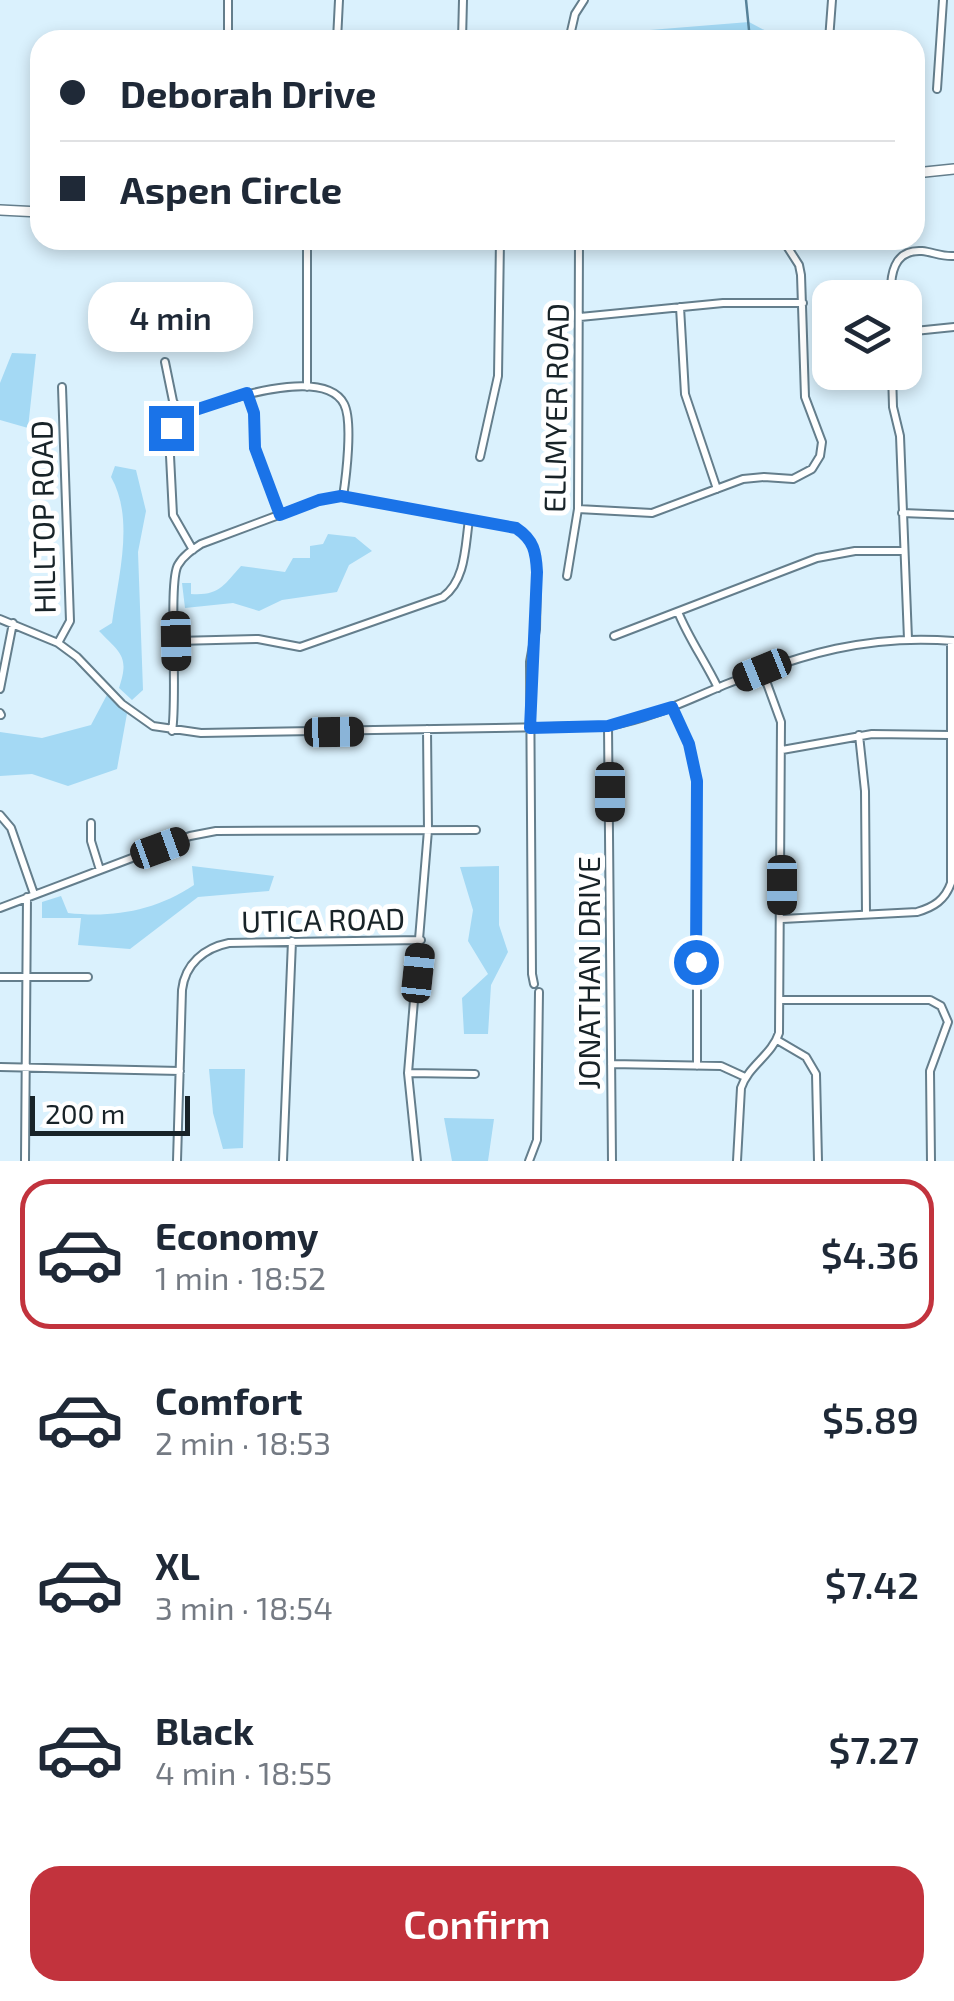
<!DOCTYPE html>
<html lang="en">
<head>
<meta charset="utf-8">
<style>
	body { margin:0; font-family:"Exo 2",sans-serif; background:#f2f2f3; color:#1f2937; height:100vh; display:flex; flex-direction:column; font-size:38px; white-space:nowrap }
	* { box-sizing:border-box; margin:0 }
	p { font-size:32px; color:#747a83 }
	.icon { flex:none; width:55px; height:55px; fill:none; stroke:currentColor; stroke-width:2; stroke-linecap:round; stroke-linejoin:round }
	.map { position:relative; height:1161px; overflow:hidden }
	.drawer { display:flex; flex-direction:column; background:#fff; flex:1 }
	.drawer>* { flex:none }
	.guide { position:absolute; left:30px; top:30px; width:895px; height:220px; border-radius:30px; box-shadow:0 5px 15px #0003; display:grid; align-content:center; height:220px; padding:0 30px; background:#fff }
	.buttons { position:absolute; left:812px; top:280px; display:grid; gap:20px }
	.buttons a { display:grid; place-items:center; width:110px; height:110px; border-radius:20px; background:#fff; box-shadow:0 5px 15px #0003; font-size:50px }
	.scale { position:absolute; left:30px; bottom:25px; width:160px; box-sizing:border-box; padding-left:10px; border:5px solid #182328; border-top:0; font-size:28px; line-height:35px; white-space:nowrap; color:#182328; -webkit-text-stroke:8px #fff; paint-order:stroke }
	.end { position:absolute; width:45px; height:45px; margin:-22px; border:12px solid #1a73e8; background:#fff; box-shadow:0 0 0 5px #fff }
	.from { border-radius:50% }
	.bubble { position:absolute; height:70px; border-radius:30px; background:#fff; box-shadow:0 5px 15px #0003; font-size:32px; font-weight:600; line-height:70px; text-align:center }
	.car { position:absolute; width:30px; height:60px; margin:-30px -15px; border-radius:12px; box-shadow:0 0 8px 2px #0007; background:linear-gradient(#222 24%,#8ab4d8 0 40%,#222 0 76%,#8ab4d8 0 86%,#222 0) }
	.guide b { display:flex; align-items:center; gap:35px; height:95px; font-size:38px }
	.guide b+b { border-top:2px solid #e0e1e3 }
	.guide i { width:25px; height:25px; background:#1f2937 }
	ul { padding:18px 0 0; list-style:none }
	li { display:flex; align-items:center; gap:30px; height:150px; margin:0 20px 15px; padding:0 10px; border:5px solid transparent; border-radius:30px }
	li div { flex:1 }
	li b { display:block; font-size:38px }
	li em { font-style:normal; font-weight:600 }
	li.active { border-color:#c2333d }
	li>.icon { width:90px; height:90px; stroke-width:1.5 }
	.primary-button { display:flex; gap:20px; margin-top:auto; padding:20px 30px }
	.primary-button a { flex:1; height:115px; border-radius:30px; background:#c2333d; color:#fff; font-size:40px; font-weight:600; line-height:115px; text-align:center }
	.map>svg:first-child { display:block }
	.green { fill:#a4d9f4 }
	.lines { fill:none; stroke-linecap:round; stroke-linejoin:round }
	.stream { stroke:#568299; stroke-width:2.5 }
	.street-casing { stroke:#647e8c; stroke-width:10 }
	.secondary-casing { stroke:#647e8c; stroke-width:12 }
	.street { stroke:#fff; stroke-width:6 }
	.secondary { stroke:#fff; stroke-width:9 }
	.route { stroke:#1a73e8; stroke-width:12 }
	.labels { text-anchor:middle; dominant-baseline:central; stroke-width:10; stroke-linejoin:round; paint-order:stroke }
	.street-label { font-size:30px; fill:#182328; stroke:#fff }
</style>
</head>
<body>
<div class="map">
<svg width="954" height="1161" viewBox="0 0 954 1161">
	<rect width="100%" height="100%" fill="#daf1fd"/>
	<path class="green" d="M 749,22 L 768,32 L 769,40 L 623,40 L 625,32 Z
		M 12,353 L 36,354 L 28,428 L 0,420 L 0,383 Z
		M 115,466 L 136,470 L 146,511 L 138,552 L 143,690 L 132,700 L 119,688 C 130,656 120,653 99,631 L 112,623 C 118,577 135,519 111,477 Z
		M 328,534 L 355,537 L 372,551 L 349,565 L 337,592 L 282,600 L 259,611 L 233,603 L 185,608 L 182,583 L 191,583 L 191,594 C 219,596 224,585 241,566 L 285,572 L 293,558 L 310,558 L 310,546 L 323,544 Z
		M 109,691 L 128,708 L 117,769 L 68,786 L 32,774 L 0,776 L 0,732 L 42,738 L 91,725 Z
		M 192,866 L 274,876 L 269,891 L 198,897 L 130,949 L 78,945 L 81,918 L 42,918 L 42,902 L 61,896 L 68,913 C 113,918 155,911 194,885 Z
		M 499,866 L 499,925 L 508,952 L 491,985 L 488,1034 L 464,1034 L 462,998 L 488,974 L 468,941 L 473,910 L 460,867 Z
		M 209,1069 L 245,1069 L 243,1148 L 223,1149 L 213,1113 Z
		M 444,1118 L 494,1119 L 488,1161 L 452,1161 Z"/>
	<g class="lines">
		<path class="stream" d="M 746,0 L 750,40"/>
		<g class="street-casing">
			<path id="street" d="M 228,0 L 228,40
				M 337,40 L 339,0
				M 462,40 L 463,0
				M 569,40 L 575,14 L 584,0
				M 829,40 L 832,0
				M 937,89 L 943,0
				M 307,240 L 307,387
				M 891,298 C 890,276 893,249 922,251 C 933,252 942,257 954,256
				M 680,307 L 685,394 L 717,489
				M 580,317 L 723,303 L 803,303
				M 905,332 L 954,327
				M 165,362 L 173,401 L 181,416
				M 892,372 L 893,407 L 900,436 L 908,639
				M 247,393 L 254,413 L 255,448 L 280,515
				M 480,457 L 498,376 L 500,240
				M 578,509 L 652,513 L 743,479 L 764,477 L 793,479 L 812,469 L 820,456 L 822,442 L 805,397 L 801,275 L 799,265 L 783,240
				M 902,513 L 954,515
				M 193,550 L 173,515 L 169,436 L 175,420 L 183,414 C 215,403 323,364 344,404 C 353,421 346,477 343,497
				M 567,576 L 578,509 L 579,240
				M 678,612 C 689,639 705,661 718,688
				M 0,619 L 58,643 L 77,657 L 122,704 L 153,726 L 201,733 L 608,726 C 649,719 686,701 724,685 C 802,654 868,634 954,641
				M 614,636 L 817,558 L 855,551 L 904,551
				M 176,641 L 258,639 L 300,647 L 443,597 C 466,580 465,546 469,520
				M 58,643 L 70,621 L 62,387
				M 0,689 L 13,623
				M 672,707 L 689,744 L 697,781 L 697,1066
				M 0,713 L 1,715
				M 608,726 L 612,1161
				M 172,731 C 178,698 168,581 178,565 C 183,556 192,550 201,544 L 319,500 L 341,496 L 516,528 C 534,540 536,552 537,572 L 536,629 L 530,662 L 532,974 L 534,984
				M 859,735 L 865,791 L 866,914
				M 782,750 L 872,734 L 950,735
				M 0,815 L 11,828 L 34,894
				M 91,823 L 91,841 L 100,870
				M 0,908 L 190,836 L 216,831 L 476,830
				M 782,919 L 917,912 C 934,907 945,900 951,883 L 951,641
				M 0,977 L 88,977
				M 781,1000 L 930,1000 L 941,1006 L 948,1022 L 930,1071 L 931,1161
				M 777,1040 L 806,1057 L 816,1074 L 818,1161
				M 611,1064 L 721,1066 L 745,1077
				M 0,1067 L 180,1071
				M 408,1073 L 475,1074
				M 25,1161 L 27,897
				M 177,1161 L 182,990 C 185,964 204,948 229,943 L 421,940
				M 283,1161 L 292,941
				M 417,1161 L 408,1073 L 428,830 L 427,729
				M 529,1161 L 537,1140 L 539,992
				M 737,1161 L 741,1088 C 748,1066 772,1055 779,1033 L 781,722 L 762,670"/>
		</g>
		<g class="secondary-casing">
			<path id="secondary" d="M 915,173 L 954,169
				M 0,210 L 40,212"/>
		</g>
		<use href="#street" class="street"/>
		<use href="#secondary" class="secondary"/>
	</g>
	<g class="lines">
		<path class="route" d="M 171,428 L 183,414 L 247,393 L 254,413 L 255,448 L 280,515 L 319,500 L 341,496 L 516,528 C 534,540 536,552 537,572 L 530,728 L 608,726 L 672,707 L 689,744 L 697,781 L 696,962"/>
	</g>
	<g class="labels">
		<g class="street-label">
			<text transform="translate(555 408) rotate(-89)">ELLMYER ROAD</text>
			<text transform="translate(42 517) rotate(-91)">HILLTOP ROAD</text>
			<text transform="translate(323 919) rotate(-1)">UTICA ROAD</text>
			<text transform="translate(588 973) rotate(-90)">JONATHAN DRIVE</text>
		</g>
	</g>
</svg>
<div class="buttons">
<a><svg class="icon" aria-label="layers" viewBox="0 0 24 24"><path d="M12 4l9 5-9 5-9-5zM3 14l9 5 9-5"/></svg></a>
</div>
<div class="scale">200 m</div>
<i class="end from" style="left:696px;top:962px"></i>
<i class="end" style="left:171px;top:428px"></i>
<div class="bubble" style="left:88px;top:282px;width:165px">4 min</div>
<i class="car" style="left:176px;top:641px;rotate:179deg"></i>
<i class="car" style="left:762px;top:670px;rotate:248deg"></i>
<i class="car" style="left:334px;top:732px;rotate:89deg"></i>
<i class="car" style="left:610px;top:792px;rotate:180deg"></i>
<i class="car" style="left:160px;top:848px;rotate:70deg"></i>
<i class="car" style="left:782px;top:885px;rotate:180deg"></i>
<i class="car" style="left:418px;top:973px;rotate:6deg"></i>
<div class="guide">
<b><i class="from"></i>Deborah Drive</b>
<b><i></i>Aspen Circle</b>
</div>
</div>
<section class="drawer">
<ul>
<li class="active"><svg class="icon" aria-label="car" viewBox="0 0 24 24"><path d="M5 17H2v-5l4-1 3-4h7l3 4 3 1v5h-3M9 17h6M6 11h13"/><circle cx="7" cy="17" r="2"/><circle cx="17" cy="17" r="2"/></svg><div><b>Economy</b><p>1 min · 18:52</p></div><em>$4.36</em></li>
<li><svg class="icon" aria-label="car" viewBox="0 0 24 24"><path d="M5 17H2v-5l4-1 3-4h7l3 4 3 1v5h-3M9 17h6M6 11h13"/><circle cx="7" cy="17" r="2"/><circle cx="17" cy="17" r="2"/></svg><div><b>Comfort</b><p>2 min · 18:53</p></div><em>$5.89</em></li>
<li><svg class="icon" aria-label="car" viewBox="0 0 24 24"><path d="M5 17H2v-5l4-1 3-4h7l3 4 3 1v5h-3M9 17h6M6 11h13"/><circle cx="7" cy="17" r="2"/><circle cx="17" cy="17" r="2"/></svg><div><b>XL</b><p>3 min · 18:54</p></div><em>$7.42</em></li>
<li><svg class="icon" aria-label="car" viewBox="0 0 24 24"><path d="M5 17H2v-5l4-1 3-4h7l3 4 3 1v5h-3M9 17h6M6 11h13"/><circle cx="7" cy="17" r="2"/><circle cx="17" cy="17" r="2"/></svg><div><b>Black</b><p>4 min · 18:55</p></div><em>$7.27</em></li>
</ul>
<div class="primary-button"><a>Confirm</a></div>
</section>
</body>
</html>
